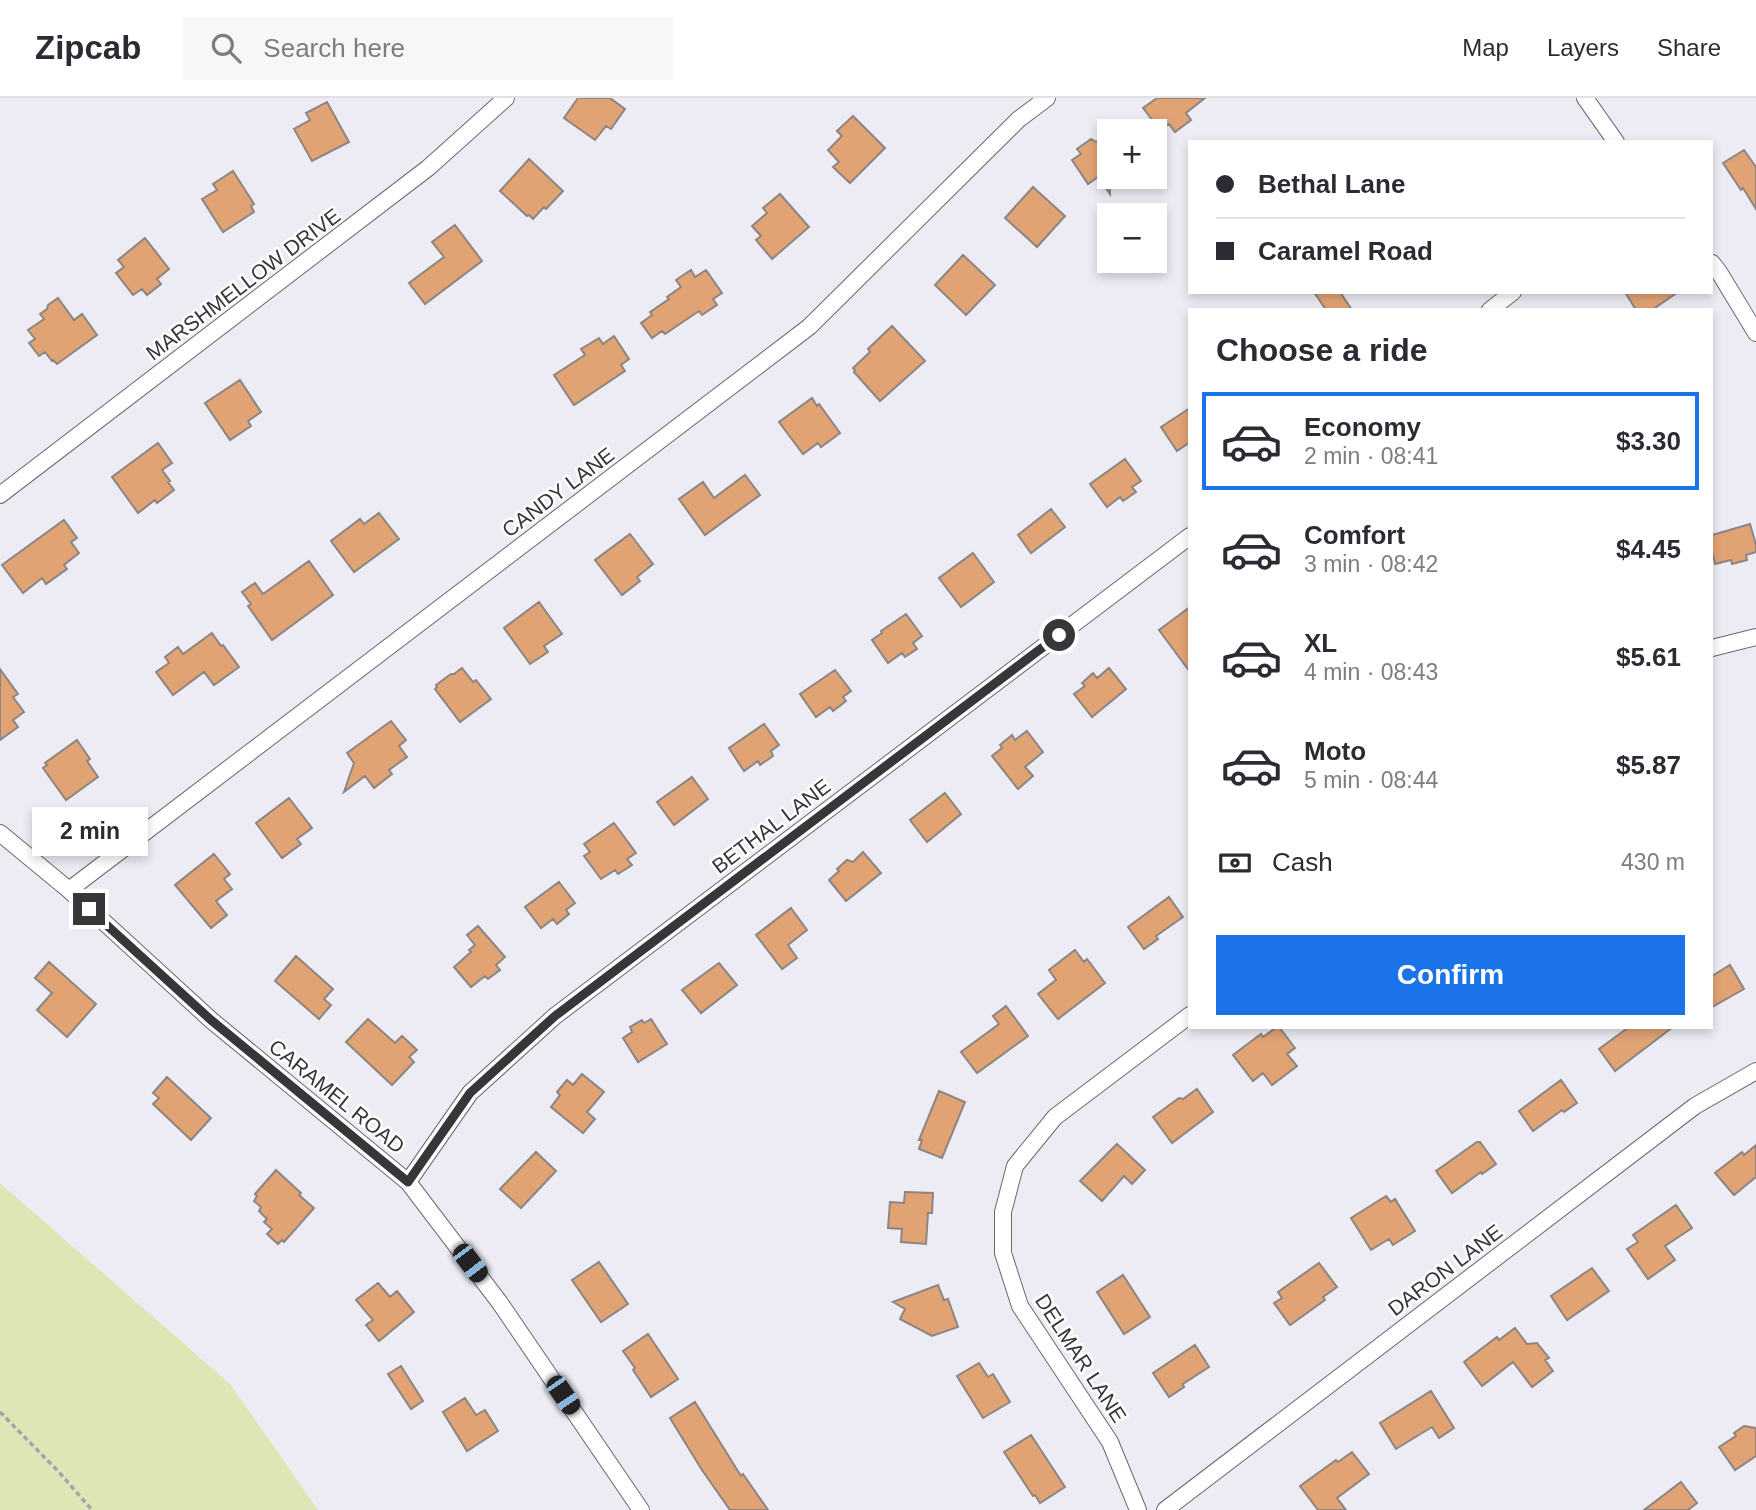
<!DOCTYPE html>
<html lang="en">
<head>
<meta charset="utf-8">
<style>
	body { margin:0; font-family:Arial,sans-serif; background:#f7f7f7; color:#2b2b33; height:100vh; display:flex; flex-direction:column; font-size:26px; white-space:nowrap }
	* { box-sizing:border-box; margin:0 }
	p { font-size:23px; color:#7c7c81 }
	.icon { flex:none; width:38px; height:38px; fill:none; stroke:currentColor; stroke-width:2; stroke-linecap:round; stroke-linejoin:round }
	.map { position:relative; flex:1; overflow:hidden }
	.sheet { position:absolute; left:1188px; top:210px; width:525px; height:721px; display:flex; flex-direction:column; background:#fff; border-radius:0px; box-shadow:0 4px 10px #0003 }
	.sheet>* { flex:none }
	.guide { position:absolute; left:1188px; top:42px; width:525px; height:154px; border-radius:0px; box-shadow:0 4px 10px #0003; display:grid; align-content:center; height:154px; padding:0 28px; background:#fff }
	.buttons { position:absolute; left:1097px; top:21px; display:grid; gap:14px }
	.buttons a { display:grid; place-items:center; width:70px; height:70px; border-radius:0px; background:#fff; box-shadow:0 4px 10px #0003; font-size:35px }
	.end { position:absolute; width:32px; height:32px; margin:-16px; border:9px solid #37373a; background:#fff; box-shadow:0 0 0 4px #fff }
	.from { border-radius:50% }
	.bubble { position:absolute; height:49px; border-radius:0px; background:#fff; box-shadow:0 4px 10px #0003; font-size:23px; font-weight:800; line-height:49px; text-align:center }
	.car { position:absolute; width:21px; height:42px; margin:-21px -10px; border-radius:9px; box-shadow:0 0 5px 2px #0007; background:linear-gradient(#222 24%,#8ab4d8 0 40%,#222 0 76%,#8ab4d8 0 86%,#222 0) }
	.guide b { display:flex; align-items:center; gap:24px; height:66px; font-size:26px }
	.guide b+b { border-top:2px solid #e1e1e2 }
	.guide i { width:18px; height:18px; background:#2b2b33 }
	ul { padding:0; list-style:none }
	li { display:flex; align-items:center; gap:21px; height:98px; margin:0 14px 10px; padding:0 14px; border:4px solid transparent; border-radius:0px }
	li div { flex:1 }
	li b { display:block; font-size:26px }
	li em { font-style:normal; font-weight:800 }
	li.active { border-color:#1a73e8 }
	li>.icon { width:63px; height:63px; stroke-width:1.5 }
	h2 { padding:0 28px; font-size:32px; line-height:84px }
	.pay { display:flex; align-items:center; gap:18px; height:77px; padding:0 28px; font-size:26px }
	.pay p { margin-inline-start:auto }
	.primary-button { display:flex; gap:14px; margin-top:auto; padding:14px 28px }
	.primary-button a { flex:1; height:80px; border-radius:0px; background:#1a73e8; color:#fff; font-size:28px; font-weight:800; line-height:80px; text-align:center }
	header { display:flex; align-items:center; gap:42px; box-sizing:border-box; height:98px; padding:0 35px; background:#fff; border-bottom:2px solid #e1e1e2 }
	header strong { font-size:33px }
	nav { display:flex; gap:38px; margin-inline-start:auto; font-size:24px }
	.search { width:490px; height:63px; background:#f7f7f7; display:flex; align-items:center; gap:18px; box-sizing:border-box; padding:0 24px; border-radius:0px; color:#7c7c81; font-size:26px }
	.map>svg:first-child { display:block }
	.green { fill:#dde6b4 }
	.building { fill:#e1a374; stroke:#8c8581; stroke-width:2 }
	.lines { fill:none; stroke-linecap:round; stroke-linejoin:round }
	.minor-casing { stroke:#69686f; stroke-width:18 }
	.path { stroke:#a3a3a9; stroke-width:3.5; stroke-dasharray:5 3.5; stroke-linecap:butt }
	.minor { stroke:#fff; stroke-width:16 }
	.route { stroke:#37373a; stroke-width:9 }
	.labels { text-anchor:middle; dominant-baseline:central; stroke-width:5; stroke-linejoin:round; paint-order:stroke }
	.street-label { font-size:21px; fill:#37373a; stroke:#fff }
</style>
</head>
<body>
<header>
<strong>Zipcab</strong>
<div class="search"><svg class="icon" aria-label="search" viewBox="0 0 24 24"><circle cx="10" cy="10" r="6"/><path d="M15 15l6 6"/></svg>Search here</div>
<nav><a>Map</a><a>Layers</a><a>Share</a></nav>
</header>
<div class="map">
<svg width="1756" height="1412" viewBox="0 0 1756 1412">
	<rect width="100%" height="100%" fill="#edecf4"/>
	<path class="green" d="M 0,1085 L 230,1286 L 318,1412 L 0,1412 Z"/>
	<path class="building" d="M 578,0 L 610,0 L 625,11 L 611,31 L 606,28 L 595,42 L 564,20 Z
		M 1157,0 L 1205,0 L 1186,15 L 1191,22 L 1175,34 L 1169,26 L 1160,32 L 1143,10 Z
		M 327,4 L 349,44 L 312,63 L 294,31 L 310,22 L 306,15 Z
		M 853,18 L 885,50 L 850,85 L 833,69 L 839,64 L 828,52 L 842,38 L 837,33 Z
		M 1110,34 L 1110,96 L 1098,79 L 1088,86 L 1072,62 L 1081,56 L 1077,51 L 1091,41 L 1096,44 Z
		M 1744,52 L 1756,69 L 1756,111 L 1743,90 L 1741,92 L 1723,65 Z
		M 529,61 L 563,93 L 546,111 L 544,109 L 533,121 L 529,117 L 527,118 L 500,93 Z
		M 233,73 L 254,106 L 251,108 L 254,114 L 223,134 L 202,101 L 217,92 L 213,86 Z
		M 1033,89 L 1065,118 L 1037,149 L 1005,120 Z
		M 780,96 L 809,129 L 772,161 L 756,142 L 761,138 L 752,128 L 767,115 L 763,110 Z
		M 455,127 L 482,163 L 425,206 L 409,185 L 444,159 L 432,144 Z
		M 145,140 L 169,171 L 157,181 L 161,186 L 147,197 L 142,191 L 133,197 L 116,175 L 124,169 L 118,162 Z
		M 963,157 L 995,187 L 966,217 L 935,187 Z
		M 691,172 L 695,179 L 706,172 L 722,195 L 713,201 L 717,207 L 702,217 L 699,213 L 665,236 L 662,233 L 652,240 L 641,225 L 652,217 L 650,214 L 669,201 L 667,199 L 681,189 L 676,182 Z
		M 1314,194 L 1340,194 L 1352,212 L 1326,212 Z
		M 1625,194 L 1678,194 L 1652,212 L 1636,212 Z
		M 58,200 L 74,222 L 82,216 L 97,237 L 57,266 L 53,262 L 52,263 L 45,254 L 39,258 L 29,245 L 35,241 L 28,232 L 44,221 L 40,216 L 47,211 L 48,207 Z
		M 892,228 L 925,263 L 880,303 L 854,274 L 855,272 L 853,270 L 870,254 L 868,251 Z
		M 614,238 L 629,261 L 621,267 L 625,273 L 574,307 L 554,277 L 585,257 L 581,251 L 599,240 L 603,246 Z
		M 240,282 L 261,314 L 248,323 L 251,328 L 230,342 L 205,305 Z
		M 812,300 L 817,308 L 819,306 L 840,335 L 821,349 L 818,345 L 803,356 L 779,324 Z
		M 1190,310 L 1190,344 L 1177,353 L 1161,329 Z
		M 158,345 L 172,365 L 162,372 L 170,383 L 168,384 L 174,392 L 157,405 L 155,402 L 138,415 L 112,379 Z
		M 1125,361 L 1141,383 L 1132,389 L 1136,394 L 1123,403 L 1120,399 L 1107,409 L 1090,386 Z
		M 745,377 L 760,397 L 705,437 L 679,401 L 703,384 L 714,400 Z
		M 1051,411 L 1065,429 L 1031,455 L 1018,437 Z
		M 379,415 L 399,441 L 354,474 L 331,443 L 360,421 L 364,426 Z
		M 64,422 L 77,440 L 71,444 L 79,455 L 64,467 L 67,471 L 46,486 L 42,480 L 23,495 L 2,467 Z
		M 1750,426 L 1756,447 L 1756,454 L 1746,457 L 1747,462 L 1732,466 L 1731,462 L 1715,466 L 1712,453 L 1712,437 Z
		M 630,436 L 653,466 L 637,479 L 640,483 L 622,497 L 595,462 Z
		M 973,455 L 994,484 L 961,509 L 939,480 Z
		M 309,463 L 333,497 L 272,542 L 248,508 L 251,506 L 242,494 L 255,485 L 263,496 Z
		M 539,504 L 562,536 L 544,548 L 548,554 L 530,566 L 504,530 Z
		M 1190,509 L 1190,574 L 1159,532 Z
		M 906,516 L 922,538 L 913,545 L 917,551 L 905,559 L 902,555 L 888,565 L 872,542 L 882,535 L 881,533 Z
		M 212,535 L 221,548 L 223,547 L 239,569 L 214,587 L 204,574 L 173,597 L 156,574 L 169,565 L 165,559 L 178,549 L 183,556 Z
		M 462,570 L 473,584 L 476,582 L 491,601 L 460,624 L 435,591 L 437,589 L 436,587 L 451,576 L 454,576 Z
		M 1109,570 L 1126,591 L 1092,619 L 1074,596 L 1085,588 L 1082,585 L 1093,575 L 1097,580 Z
		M 0,571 L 18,596 L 13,599 L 24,614 L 13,622 L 18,629 L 0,642 Z
		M 835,572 L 851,593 L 843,599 L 846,603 L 833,613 L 830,609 L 816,619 L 800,596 Z
		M 391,623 L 406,642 L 399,648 L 407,659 L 389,672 L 392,676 L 374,690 L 365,678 L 344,694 L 354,665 L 347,655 Z
		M 764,626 L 779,647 L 771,653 L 773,658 L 760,667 L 758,663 L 744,673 L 729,650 Z
		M 1027,633 L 1043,654 L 1025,669 L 1033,678 L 1018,691 L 992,658 L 1002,650 L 1000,647 L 1012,637 L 1015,642 Z
		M 77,642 L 90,661 L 87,663 L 98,679 L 66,702 L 43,670 L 47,667 L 45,665 Z
		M 692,679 L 708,701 L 674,727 L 657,704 Z
		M 945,695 L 961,716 L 927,744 L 910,722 Z
		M 289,700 L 312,730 L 297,741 L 301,746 L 282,760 L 256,725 Z
		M 614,725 L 636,755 L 627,761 L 632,767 L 618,776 L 615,772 L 601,781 L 584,758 L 590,754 L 584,746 Z
		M 863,754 L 881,775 L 846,803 L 829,782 L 839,773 L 837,771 L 847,762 L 853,764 Z
		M 214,756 L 230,776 L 224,781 L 232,791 L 216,803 L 227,817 L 211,830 L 175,787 Z
		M 559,784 L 575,805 L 566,812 L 569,816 L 557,826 L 553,821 L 541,830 L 525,809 Z
		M 1169,799 L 1183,819 L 1156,838 L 1158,841 L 1144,851 L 1128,829 Z
		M 791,810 L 807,832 L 788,847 L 797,860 L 782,871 L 756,837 Z
		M 478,828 L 505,859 L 496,867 L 500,872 L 488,881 L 485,878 L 471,889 L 454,869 L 471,854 L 469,852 L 475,847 L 467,837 Z
		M 1075,852 L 1084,864 L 1087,861 L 1105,885 L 1058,921 L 1038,896 L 1056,882 L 1049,872 Z
		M 296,858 L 333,891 L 324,901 L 331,907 L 319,921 L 275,883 Z
		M 49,864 L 96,906 L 67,939 L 37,912 L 52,895 L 35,880 Z
		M 719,865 L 737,887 L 701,915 L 682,892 Z
		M 1730,867 L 1744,891 L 1712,909 L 1712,878 Z
		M 1006,908 L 1028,938 L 977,975 L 961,954 L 999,926 L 993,918 Z
		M 368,921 L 395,945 L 402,938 L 417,952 L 409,959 L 414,964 L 392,987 L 346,944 Z
		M 651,921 L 667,946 L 638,964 L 623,940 L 632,934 L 630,929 L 642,922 L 644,925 Z
		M 1277,929 L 1279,929 L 1295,950 L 1287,956 L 1297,968 L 1272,987 L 1263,975 L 1253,983 L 1233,957 L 1261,936 L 1263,939 Z
		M 1629,929 L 1673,929 L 1615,973 L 1599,951 Z
		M 582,976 L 604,994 L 587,1014 L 595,1021 L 583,1035 L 551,1009 L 560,997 L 557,994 L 567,982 L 573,987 Z
		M 167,979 L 211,1020 L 191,1042 L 153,1006 L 159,1000 L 153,995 Z
		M 1561,982 L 1577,1005 L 1564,1014 L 1562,1012 L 1533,1033 L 1519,1013 Z
		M 1197,991 L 1213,1014 L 1172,1045 L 1153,1019 L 1179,1000 L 1183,1001 Z
		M 939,993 L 965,1004 L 942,1060 L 919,1051 L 922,1042 L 919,1042 Z
		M 1477,1044 L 1480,1044 L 1496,1066 L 1482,1076 L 1481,1074 L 1452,1095 L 1436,1073 Z
		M 1117,1046 L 1145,1072 L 1132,1086 L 1124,1078 L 1102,1103 L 1080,1083 Z
		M 1756,1047 L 1756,1079 L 1734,1097 L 1715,1075 L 1742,1054 L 1744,1057 Z
		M 536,1054 L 556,1073 L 521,1110 L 500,1091 Z
		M 276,1072 L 301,1095 L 299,1097 L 314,1110 L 284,1144 L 282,1142 L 278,1146 L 267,1136 L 272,1131 L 264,1124 L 267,1121 L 259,1113 L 261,1109 L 254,1103 L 257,1098 L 255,1096 Z
		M 905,1094 L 933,1095 L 932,1115 L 928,1115 L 926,1146 L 901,1144 L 902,1131 L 888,1130 L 890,1104 L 904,1105 Z
		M 1386,1098 L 1391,1104 L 1395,1101 L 1415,1133 L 1393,1147 L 1389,1141 L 1371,1152 L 1351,1120 Z
		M 1676,1107 L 1692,1130 L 1665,1148 L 1675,1162 L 1648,1181 L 1627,1151 L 1638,1144 L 1633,1137 Z
		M 599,1164 L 628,1206 L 601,1224 L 572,1182 Z
		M 1319,1165 L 1337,1189 L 1323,1199 L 1325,1202 L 1290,1227 L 1274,1205 L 1282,1200 L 1278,1194 Z
		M 1592,1170 L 1609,1193 L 1567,1222 L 1551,1198 Z
		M 1123,1177 L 1150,1219 L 1124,1236 L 1097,1194 Z
		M 378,1185 L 390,1199 L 397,1193 L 414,1214 L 379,1243 L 366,1227 L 373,1222 L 356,1202 Z
		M 938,1187 L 944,1202 L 948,1201 L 958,1229 L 932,1238 L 900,1221 L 905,1211 L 893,1204 Z
		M 1515,1230 L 1527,1246 L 1537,1245 L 1549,1260 L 1545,1262 L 1553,1273 L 1532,1289 L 1513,1264 L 1482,1288 L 1464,1264 L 1497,1239 L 1499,1242 Z
		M 648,1236 L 678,1281 L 651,1299 L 633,1272 L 635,1270 L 623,1253 Z
		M 1195,1247 L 1209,1269 L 1183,1286 L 1184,1289 L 1169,1299 L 1153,1275 Z
		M 979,1265 L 988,1279 L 993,1276 L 1010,1304 L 983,1320 L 957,1278 Z
		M 401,1268 L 423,1303 L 411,1311 L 388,1276 Z
		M 1431,1293 L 1454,1330 L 1439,1340 L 1432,1329 L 1396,1351 L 1380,1325 Z
		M 465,1300 L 476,1317 L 485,1312 L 498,1333 L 467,1353 L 443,1314 Z
		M 695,1304 L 741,1378 L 743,1376 L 768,1412 L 730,1412 L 702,1372 L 670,1320 Z
		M 1744,1328 L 1756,1330 L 1756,1358 L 1735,1372 L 1719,1349 L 1736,1338 L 1734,1335 Z
		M 1031,1337 L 1065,1389 L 1040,1405 L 1035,1397 L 1033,1398 L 1004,1354 Z
		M 1352,1354 L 1369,1376 L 1337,1400 L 1346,1412 L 1318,1412 L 1300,1388 L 1336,1362 L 1338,1364 Z
		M 1681,1384 L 1697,1405 L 1688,1412 L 1644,1412 Z"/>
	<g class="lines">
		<g class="minor-casing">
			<path id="minor" d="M 1585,0 L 1616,44
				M 1712,165 L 1719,174 L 1756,235
				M 1490,212 L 1513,194
				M 0,397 L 428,70 L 506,0
				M 1712,550 L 1756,539
				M 0,735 L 69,792 L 211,922 L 408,1084 L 500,1205 L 641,1412
				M 69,792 L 809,229 L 1019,21 L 1047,0
				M 408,1084 L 470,995 L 555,918 L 1190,438
				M 1138,1412 L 1110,1344 L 1020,1208 L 1003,1155 L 1003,1114 L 1015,1068 L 1055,1019 L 1190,917
				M 1165,1412 L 1695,1008 L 1756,973"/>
		</g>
		<path class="path" d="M 0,1314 L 58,1373 L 92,1412"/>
		<use href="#minor" class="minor"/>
	</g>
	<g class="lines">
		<path class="route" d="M 89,811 L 211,922 L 408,1084 L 470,995 L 555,918 L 1059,537"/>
	</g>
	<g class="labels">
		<g class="street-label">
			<text transform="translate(243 186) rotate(-37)">MARSHMELLOW DRIVE</text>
			<text transform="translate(558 394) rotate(-37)">CANDY LANE</text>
			<text transform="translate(771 728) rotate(-37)">BETHAL LANE</text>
			<text transform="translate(337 998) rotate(39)">CARAMEL ROAD</text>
			<text transform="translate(1445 1172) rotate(-37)">DARON LANE</text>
			<text transform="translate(1081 1260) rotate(57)">DELMAR LANE</text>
		</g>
	</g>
</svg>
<div class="buttons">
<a>+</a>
<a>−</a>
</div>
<i class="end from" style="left:1059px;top:537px"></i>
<i class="end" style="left:89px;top:811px"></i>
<div class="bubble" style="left:32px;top:709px;width:116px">2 min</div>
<i class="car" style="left:470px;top:1165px;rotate:143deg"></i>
<i class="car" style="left:563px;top:1297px;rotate:146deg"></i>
<div class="guide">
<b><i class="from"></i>Bethal Lane</b>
<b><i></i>Caramel Road</b>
</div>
<section class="sheet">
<h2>Choose a ride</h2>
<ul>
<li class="active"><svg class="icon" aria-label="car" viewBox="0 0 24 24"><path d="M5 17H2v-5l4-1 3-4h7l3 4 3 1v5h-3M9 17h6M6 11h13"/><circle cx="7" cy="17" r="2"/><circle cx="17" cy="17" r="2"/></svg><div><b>Economy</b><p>2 min · 08:41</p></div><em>$3.30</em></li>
<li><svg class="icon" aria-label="car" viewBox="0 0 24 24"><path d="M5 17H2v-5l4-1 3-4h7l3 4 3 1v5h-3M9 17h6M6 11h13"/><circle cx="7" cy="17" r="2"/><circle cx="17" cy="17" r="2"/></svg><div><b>Comfort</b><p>3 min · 08:42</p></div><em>$4.45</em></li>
<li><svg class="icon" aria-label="car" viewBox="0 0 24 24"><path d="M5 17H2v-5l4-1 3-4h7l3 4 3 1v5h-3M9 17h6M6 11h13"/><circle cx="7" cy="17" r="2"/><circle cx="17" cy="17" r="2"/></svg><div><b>XL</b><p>4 min · 08:43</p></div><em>$5.61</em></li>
<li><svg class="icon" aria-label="car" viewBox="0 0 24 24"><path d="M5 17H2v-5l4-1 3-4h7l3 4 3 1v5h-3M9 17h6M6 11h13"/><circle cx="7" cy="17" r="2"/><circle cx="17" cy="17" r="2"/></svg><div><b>Moto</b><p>5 min · 08:44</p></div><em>$5.87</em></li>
</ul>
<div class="pay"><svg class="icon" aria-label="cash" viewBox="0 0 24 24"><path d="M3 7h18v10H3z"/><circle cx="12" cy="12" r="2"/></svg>Cash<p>430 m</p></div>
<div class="primary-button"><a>Confirm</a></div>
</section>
</div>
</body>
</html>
